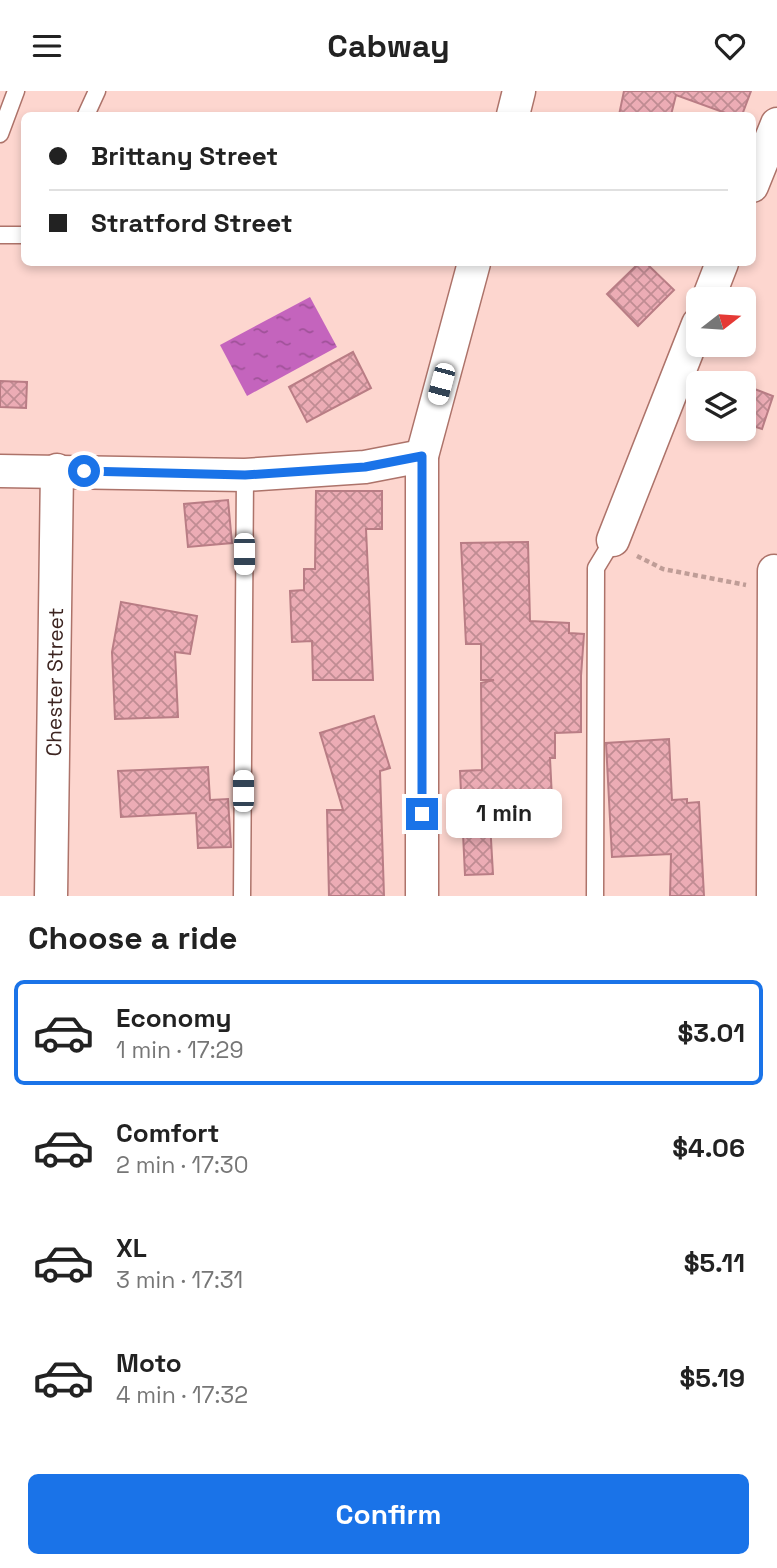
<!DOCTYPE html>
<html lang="en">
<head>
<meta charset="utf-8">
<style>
	body { margin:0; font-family:"Space Grotesk",sans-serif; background:#f6f6f6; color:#222; height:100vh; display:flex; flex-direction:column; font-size:26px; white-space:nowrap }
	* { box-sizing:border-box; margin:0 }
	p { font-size:23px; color:#767676 }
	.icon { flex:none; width:38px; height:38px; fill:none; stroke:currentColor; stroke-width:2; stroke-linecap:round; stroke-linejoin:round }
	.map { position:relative; height:805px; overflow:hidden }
	.details { display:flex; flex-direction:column; background:#fff; flex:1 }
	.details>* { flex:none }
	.banner { position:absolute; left:21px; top:21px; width:735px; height:154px; border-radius:10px; box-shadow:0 4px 10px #0003; display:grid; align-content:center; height:154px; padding:0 28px; background:#fff }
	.needle { width:46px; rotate:73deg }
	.controls { position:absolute; left:686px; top:196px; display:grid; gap:14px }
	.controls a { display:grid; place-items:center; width:70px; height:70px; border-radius:10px; background:#fff; box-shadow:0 4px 10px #0003; font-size:35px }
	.end { position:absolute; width:32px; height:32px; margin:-16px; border:9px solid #1a73e8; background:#fff; box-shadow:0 0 0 4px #fff }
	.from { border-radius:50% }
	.bubble { position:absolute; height:49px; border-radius:10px; background:#fff; box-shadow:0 4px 10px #0003; font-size:23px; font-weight:700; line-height:49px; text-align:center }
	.car { position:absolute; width:21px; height:42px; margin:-21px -10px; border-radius:9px; box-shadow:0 0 5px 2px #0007; background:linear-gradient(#fff 24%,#345 0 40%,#fff 0 76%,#345 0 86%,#fff 0) }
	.banner b { display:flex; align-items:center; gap:24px; height:66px; font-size:26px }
	.banner b+b { border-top:2px solid #e0e0e0 }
	.banner i { width:18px; height:18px; background:#222 }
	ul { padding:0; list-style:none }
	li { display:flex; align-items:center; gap:21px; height:105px; margin:0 14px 10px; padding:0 14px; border:4px solid transparent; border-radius:10px }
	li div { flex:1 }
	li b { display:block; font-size:26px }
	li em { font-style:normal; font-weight:700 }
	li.on { border-color:#1a73e8 }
	li>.icon { width:63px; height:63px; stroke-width:1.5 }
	h2 { padding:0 28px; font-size:32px; line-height:84px }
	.button { display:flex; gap:14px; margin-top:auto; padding:14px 28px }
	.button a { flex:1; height:80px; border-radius:10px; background:#1a73e8; color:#fff; font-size:28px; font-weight:700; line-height:80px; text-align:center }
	header { display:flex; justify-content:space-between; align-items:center; height:91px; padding:0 28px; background:#fff; font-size:32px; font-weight:700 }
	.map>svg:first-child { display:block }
	.water { fill:url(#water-ripples) }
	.building { fill:url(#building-cross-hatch); stroke:#b97d85; stroke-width:2 }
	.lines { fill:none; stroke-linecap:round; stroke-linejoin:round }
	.service-casing { stroke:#ad736a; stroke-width:19 }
	.minor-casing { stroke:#ad736a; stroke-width:35 }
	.path { stroke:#bf9d97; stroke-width:4.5; stroke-dasharray:5 3.5; stroke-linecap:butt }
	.service { stroke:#fff; stroke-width:16 }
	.minor { stroke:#fff; stroke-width:32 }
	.route { stroke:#1a73e8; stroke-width:9 }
	.labels { text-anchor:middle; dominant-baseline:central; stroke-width:5; stroke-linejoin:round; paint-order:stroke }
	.street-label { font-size:21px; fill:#3c2420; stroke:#f8eae8 }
</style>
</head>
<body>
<header><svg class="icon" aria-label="menu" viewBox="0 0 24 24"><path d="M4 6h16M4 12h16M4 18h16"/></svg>Cabway<svg class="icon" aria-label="heart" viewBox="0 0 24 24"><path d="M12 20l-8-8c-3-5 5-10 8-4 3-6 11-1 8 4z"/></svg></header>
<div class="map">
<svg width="777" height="805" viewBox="0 0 777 805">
	<defs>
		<pattern id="water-ripples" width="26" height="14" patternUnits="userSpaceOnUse" patternTransform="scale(1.75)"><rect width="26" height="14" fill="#c464bd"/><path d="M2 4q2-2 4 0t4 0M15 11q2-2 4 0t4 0" fill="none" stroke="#a05299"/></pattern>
		<pattern id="building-cross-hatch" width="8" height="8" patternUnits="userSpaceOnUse" patternTransform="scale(1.75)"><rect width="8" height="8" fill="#ecacb5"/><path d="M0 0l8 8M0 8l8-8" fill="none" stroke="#c08c93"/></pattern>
	</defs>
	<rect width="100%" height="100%" fill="#fdd6cf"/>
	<path class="water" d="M 310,206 L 337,256 L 247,305 L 220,254 Z"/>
	<path class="building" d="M 624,0 L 751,0 L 742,24 L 731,24 L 676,4 L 671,24 L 619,24 Z
		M 639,172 L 646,172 L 674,199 L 638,235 L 607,203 Z
		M 353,261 L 371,297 L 307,331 L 289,296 Z
		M 0,290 L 27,291 L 26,317 L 0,316 Z
		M 744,294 L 773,305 L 762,338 L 744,332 Z
		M 316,400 L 382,400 L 382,438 L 366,438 L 373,589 L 313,589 L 312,550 L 292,551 L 290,500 L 304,499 L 304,478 L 315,478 Z
		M 228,409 L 232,452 L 188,456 L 184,413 Z
		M 528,451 L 530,530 L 569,532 L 569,542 L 584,543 L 581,585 L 581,641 L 555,642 L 555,667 L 550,667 L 553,728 L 490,731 L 493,783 L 465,784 L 460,680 L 482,679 L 481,592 L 494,589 L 481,589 L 481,553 L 466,553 L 461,452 Z
		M 121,511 L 197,525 L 190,563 L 175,561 L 178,626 L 115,628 L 112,561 Z
		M 374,625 L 390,677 L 380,680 L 384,805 L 329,805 L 327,719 L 343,719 L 320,642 Z
		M 669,648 L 672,709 L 687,708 L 687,712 L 699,711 L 704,805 L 670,805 L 671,763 L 612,766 L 606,652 Z
		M 208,676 L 210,709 L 228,708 L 231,756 L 198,757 L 196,722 L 121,726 L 118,680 Z"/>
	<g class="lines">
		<g class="service-casing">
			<path id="service" d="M 86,24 L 97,0
				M 0,43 L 16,0
				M 0,144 L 24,144
				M 242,805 L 245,384
				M 595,805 L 596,477 L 613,449"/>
		</g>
		<g class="minor-casing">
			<g id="minor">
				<path d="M 513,24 L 519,0"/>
				<path d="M 752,95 L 777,33"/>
				<path d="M 708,208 L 722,172"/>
				<path d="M 0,380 L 245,384 L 365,376 L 422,365"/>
				<path d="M 613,449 L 698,233"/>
				<path id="s1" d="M 51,805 L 57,379"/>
				<path d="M 422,805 L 422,365 L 474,172"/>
				<path d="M 773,805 L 774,480"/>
			</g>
		</g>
		<path class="path" d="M 637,465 L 663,478 L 746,494"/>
		<use href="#service" class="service"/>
		<use href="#minor" class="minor"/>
	</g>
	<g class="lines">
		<path class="route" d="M 84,380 L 245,384 L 365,376 L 422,365 L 422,723"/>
	</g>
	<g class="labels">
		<g class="street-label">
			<text stroke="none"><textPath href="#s1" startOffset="214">Chester Street</textPath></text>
		</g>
	</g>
</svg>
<div class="controls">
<a><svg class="needle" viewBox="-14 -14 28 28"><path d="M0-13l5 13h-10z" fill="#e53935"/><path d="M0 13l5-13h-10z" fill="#767676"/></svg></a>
<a><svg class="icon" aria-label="layers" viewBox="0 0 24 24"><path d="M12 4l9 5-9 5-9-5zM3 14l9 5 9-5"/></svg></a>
</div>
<i class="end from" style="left:84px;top:380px"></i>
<i class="end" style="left:422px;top:723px"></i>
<div class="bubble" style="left:446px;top:698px;width:116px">1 min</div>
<i class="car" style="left:441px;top:293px;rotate:195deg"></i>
<i class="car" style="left:244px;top:463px;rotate:180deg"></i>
<i class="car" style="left:243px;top:700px;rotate:0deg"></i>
<div class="banner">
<b><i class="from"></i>Brittany Street</b>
<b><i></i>Stratford Street</b>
</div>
</div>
<section class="details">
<h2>Choose a ride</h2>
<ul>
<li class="on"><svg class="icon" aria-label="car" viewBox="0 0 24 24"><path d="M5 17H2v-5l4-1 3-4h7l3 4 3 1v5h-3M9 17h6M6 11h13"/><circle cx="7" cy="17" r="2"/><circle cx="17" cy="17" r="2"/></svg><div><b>Economy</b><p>1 min · 17:29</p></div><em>$3.01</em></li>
<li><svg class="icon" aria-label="car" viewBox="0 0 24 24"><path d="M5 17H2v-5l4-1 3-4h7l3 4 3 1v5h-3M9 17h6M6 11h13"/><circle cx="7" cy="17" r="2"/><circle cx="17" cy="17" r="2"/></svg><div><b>Comfort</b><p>2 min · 17:30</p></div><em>$4.06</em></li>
<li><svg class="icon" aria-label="car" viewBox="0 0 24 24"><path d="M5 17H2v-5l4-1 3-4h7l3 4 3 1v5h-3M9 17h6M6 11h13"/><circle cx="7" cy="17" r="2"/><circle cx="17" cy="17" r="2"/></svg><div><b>XL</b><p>3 min · 17:31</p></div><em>$5.11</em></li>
<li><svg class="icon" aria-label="car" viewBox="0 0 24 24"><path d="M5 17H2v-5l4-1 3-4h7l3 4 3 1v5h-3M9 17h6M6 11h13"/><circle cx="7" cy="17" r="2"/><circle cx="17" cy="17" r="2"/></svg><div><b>Moto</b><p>4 min · 17:32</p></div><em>$5.19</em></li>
</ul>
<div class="button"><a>Confirm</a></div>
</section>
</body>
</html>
